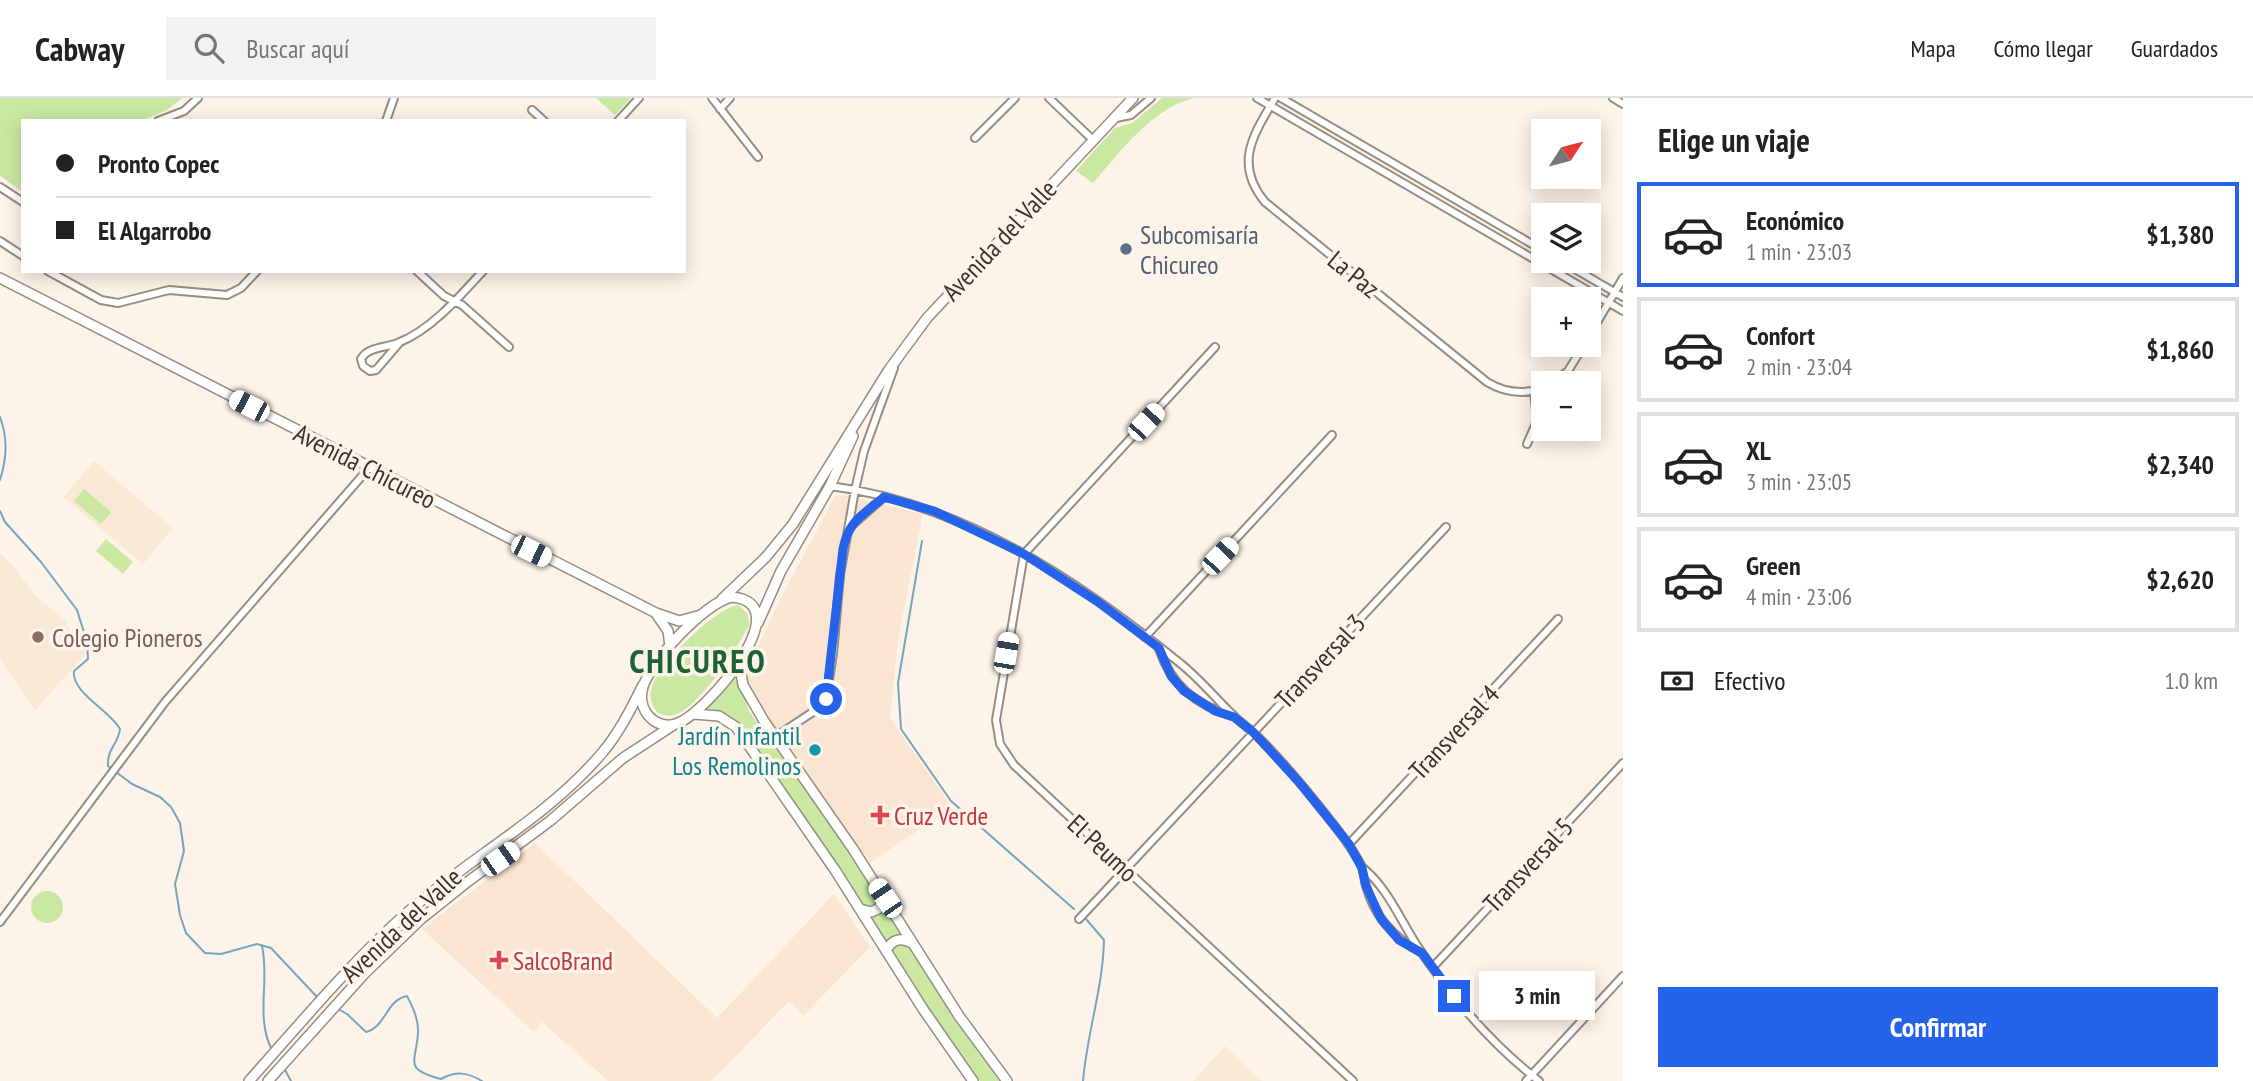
<!DOCTYPE html>
<html lang="es">
<head>
<meta charset="utf-8">
<style>
	body { margin:0; font-family:"PT Sans Narrow",sans-serif; background:#f2f2f2; color:#222; height:100vh; display:flex; flex-direction:column; font-size:26px; white-space:nowrap }
	* { box-sizing:border-box; margin:0 }
	p { font-size:23px; color:#767676 }
	.icon { flex:none; width:38px; height:38px; fill:none; stroke:currentColor; stroke-width:2; stroke-linecap:round; stroke-linejoin:round }
	.map { position:relative; flex:1; overflow:hidden }
	.details { display:flex; flex-direction:column; background:#fff; width:630px }
	.details>* { flex:none }
	.top-card { position:absolute; left:21px; top:21px; width:665px; height:154px; border-radius:0px; box-shadow:0 4px 18px #0003; display:grid; align-content:center; height:154px; padding:0 35px; background:#fff }
	.needle { width:46px; rotate:54deg }
	.tools { position:absolute; left:1531px; top:21px; display:grid; gap:14px }
	.tools a { display:grid; place-items:center; width:70px; height:70px; border-radius:0px; background:#fff; box-shadow:0 4px 18px #0003; font-size:35px }
	.end { position:absolute; width:32px; height:32px; margin:-16px; border:9px solid #2563eb; background:#fff; box-shadow:0 0 0 4px #fff }
	.from { border-radius:50% }
	.bubble { position:absolute; height:49px; border-radius:0px; background:#fff; box-shadow:0 4px 18px #0003; font-size:23px; font-weight:600; line-height:49px; text-align:center }
	.car { position:absolute; width:21px; height:42px; margin:-21px -10px; border-radius:9px; box-shadow:0 0 5px 2px #0007; background:linear-gradient(#fff 24%,#345 0 40%,#fff 0 76%,#345 0 86%,#fff 0) }
	.top-card b { display:flex; align-items:center; gap:24px; height:66px; font-size:26px }
	.top-card b+b { border-top:2px solid #e0e0e0 }
	.top-card i { width:18px; height:18px; background:#222 }
	ul { padding:0; list-style:none }
	li { display:flex; align-items:center; gap:21px; height:105px; margin:0 14px 10px; padding:0 21px; border:4px solid #e0e0e0; border-radius:0px }
	li div { flex:1 }
	li b { display:block; font-size:26px }
	li em { font-style:normal; font-weight:600 }
	li.active { border-color:#2563eb }
	li>.icon { width:63px; height:63px; stroke-width:1.5 }
	h2 { padding:0 35px; font-size:32px; line-height:84px }
	.pay { display:flex; align-items:center; gap:18px; height:77px; padding:0 35px; font-size:26px }
	.pay p { margin-inline-start:auto }
	.cta { display:flex; gap:14px; margin-top:auto; padding:14px 35px }
	.cta a { flex:1; height:80px; border-radius:0px; background:#2563eb; color:#fff; font-size:28px; font-weight:600; line-height:80px; text-align:center }
	header { display:flex; align-items:center; gap:42px; box-sizing:border-box; height:98px; padding:0 35px; background:#fff; border-bottom:2px solid #e0e0e0 }
	header strong { font-size:33px }
	nav { display:flex; gap:38px; margin-inline-start:auto; font-size:24px }
	.search { width:490px; height:63px; background:#f2f2f2; display:flex; align-items:center; gap:18px; box-sizing:border-box; padding:0 24px; border-radius:0px; color:#767676; font-size:26px }
	main { display:flex; flex:1; min-height:0 }
	.map>svg:first-child { display:block }
	.built { fill:#f9e5d2 }
	.education { fill:#f8e8d6 }
	.green { fill:#cbe8a3 }
	.lines { fill:none; stroke-linecap:round; stroke-linejoin:round }
	.stream { stroke:#74a7bd; stroke-width:2 }
	.street-casing { stroke:#998d81; stroke-width:10 }
	.secondary-casing { stroke:#998d81; stroke-width:12 }
	.street { stroke:#fff; stroke-width:6 }
	.secondary { stroke:#fff; stroke-width:9 }
	.route { stroke:#2563eb; stroke-width:9 }
	.service-dot { fill:#5c6f8a; stroke:#fef3e8; stroke-width:2.5 }
	.education-dot { fill:#8d6e63; stroke:#fef3e8; stroke-width:2.5 }
	.culture-dot { fill:#0f9aa8; stroke:#fef3e8; stroke-width:2.5 }
	.health-dot { fill:#e0444e; stroke:#fef3e8; stroke-width:2.5 }
	.labels { text-anchor:middle; dominant-baseline:central; stroke-width:7; stroke-linejoin:round; paint-order:stroke }
	.service-label { font-size:26px; fill:#4e5e75; stroke:#fef3e8; text-anchor:start }
	.street-label { font-size:26px; fill:#39342e; stroke:#fef3e8 }
	.education-label { font-size:26px; fill:#785e54; stroke:#fef3e8; text-anchor:start }
	.culture-label { font-size:26px; fill:#0d838f; stroke:#fef3e8; text-anchor:end }
	.health-label { font-size:26px; fill:#be3a42; stroke:#fef3e8; text-anchor:start }
	.district-label { font-size:33px; font-weight:bold; letter-spacing:2px; fill:#1c6235; stroke:#fef3e8 }
</style>
</head>
<body>
<header>
<strong>Cabway</strong>
<div class="search"><svg class="icon" aria-label="search" viewBox="0 0 24 24"><circle cx="10" cy="10" r="6"/><path d="M15 15l6 6"/></svg>Buscar aquí</div>
<nav><a>Mapa</a><a>Cómo llegar</a><a>Guardados</a></nav>
</header>
<main>
<div class="map">
<svg width="1623" height="983" viewBox="0 0 1623 983">
	<rect width="100%" height="100%" fill="#fef3e8"/>
	<path class="built" d="M 844,397 L 923,416 L 898,541 L 890,620 L 952,709 L 870,765 L 773,628 L 750,589 L 746,572 L 783,496 L 835,398 Z
		M 535,745 L 717,920 L 834,796 L 870,849 L 803,918 L 789,903 L 711,983 L 608,983 L 542,924 L 534,934 L 422,831 Z"/>
	<path class="education" d="M 94,363 L 173,430 L 143,466 L 63,399 Z
		M 0,455 L 15,470 L 34,496 L 64,522 L 86,556 L 35,612 L 0,562 Z
		M 1225,948 L 1262,983 L 1193,983 Z"/>
	<path class="green" d="M 0,0 L 182,0 L 167,12 L 140,23 L 23,23 L 23,94 L 0,78 Z
		M 596,0 L 631,0 L 615,17 Z
		M 1162,0 L 1195,0 C 1154,8 1119,55 1093,85 L 1076,73 L 1115,30 L 1132,25 Z
		M 84,391 L 111,414 L 101,426 L 74,403 Z
		M 106,441 L 133,464 L 123,476 L 96,453 Z
		M 738,507 L 748,516 L 749,527 C 739,548 696,613 674,617 C 668,619 663,617 657,614 C 651,607 649,598 652,589 C 658,567 715,510 738,507 Z
		M 736,576 L 749,613 L 853,760 L 880,803 L 877,808 L 865,810 L 743,628 L 729,617 L 707,610 Z
		M31 809a16 16 0 1 1 32 0a16 16 0 1 1-32 0Z
		M 884,809 L 901,837 L 896,837 L 887,846 L 869,817 L 880,815 Z
		M 899,844 L 907,846 L 948,909 L 1001,983 L 980,983 L 923,904 L 892,854 L 893,848 Z"/>
	<g class="lines">
		<path class="stream" d="M 0,319 C 8,341 7,359 0,382
			M 0,413 L 5,424 L 41,464 L 77,512 L 87,544 L 88,561 L 74,573 C 71,594 109,612 120,631 C 118,647 107,650 108,668 L 111,670
			M 922,443 L 898,585 L 901,631 L 951,703 L 1074,811
			M 116,674 L 132,686 L 160,699 L 171,709 L 180,725 L 184,753 L 175,786 L 180,817 L 186,835 L 205,855 L 221,856 L 257,846 L 271,850 L 318,900
			M 262,848 C 270,883 255,919 272,952
			M 338,911 L 347,916 L 366,934 C 386,929 386,902 407,898 C 413,909 419,922 418,935 C 416,965 403,971 441,981 C 456,973 467,974 482,983
			M 285,972 L 291,983
			M 1083,983 C 1087,935 1103,890 1104,842 L 1086,821"/>
		<g class="street-casing">
			<path id="street" d="M 712,0 L 758,59
				M 1049,0 L 1093,42
				M 1257,0 L 1623,213
				M 1275,0 C 1254,36 1233,65 1265,104 L 1487,284 C 1505,295 1523,297 1544,290
				M 1281,0 L 1544,153
				M 1613,0 L 1623,6
				M 720,11 L 730,0
				M 532,12 L 544,23
				M 1116,20 L 1131,17 L 1151,0
				M 158,23 L 184,13 L 198,0
				M 386,23 L 394,0
				M 618,23 L 639,0
				M 975,40 L 1015,0
				M 0,89 L 23,104
				M 0,143 L 23,158
				M 1561,163 L 1623,199
				M 48,173 L 101,202 L 118,205 L 169,192 L 227,197 L 241,190 L 257,173
				M 417,173 L 444,198 L 462,207 L 509,249
				M 1589,238 L 1623,180
				M 400,244 L 376,272 L 370,273 L 363,268 L 361,261 C 368,248 388,250 400,244 C 432,231 460,198 483,173
				M 1215,249 L 1024,456 L 996,622 L 1000,646 L 1014,667 L 1353,983
				M 1553,285 L 1568,273 L 1584,247
				M 1527,346 L 1537,323 L 1534,293
				M 830,388 C 963,405 1079,483 1181,566 C 1200,581 1216,601 1234,618 C 1240,624 1247,629 1254,635 C 1283,663 1309,695 1334,727 C 1344,740 1354,753 1361,767 C 1364,773 1364,781 1366,788 C 1374,818 1394,840 1422,855
				M 849,430 L 884,399
				M 1145,539 L 1332,337
				M 1159,551 C 1171,587 1196,607 1232,618
				M 775,639 L 819,610 L 826,601 L 833,556 L 840,477 L 855,392 L 864,353 L 894,270
				M 1349,746 L 1558,521
				M 1363,770 C 1390,792 1402,827 1422,855 C 1454,902 1494,948 1539,983
				M 1079,821 L 1446,429
				M 0,824 L 165,604 L 369,370
				M 1433,869 L 1623,665
				M 1526,983 L 1623,878"/>
		</g>
		<g class="secondary-casing">
			<path id="secondary" d="M 0,180 L 656,515 L 679,523 L 701,517
				M 732,499 C 801,505 706,615 678,625 C 669,629 660,627 653,622 C 644,615 640,604 642,593 C 646,567 705,504 732,499 Z
				M 722,501 L 766,459 L 793,426 L 888,273 L 927,220 L 1133,0
				M 657,517 L 668,533 L 670,548
				M 758,525 L 781,473 L 830,388 L 853,338
				M 739,563 L 743,587 L 764,623 L 853,751 L 959,918 L 1007,983
				M 694,616 L 719,618 L 736,629 L 835,772 L 923,911 L 973,983
				M 860,811 L 871,814 L 878,811 L 885,800
				M 886,853 C 892,841 901,839 912,845
				M 249,983 C 301,925 351,864 409,813 C 471,759 548,719 602,655 C 619,635 631,611 643,587
				M 268,983 L 365,875 L 421,821 L 466,785 L 550,723 L 623,660 L 675,626"/>
		</g>
		<use href="#street" class="street"/>
		<use href="#secondary" class="secondary"/>
	</g>
	<g class="lines">
		<path class="route" d="M 826,601 L 843,451 C 849,422 862,418 884,399 L 934,413 L 1024,456 L 1098,504 L 1159,550 L 1171,578 L 1184,593 L 1215,613 L 1234,619 L 1253,634 L 1299,684 L 1349,746 L 1362,770 L 1366,788 L 1381,821 L 1399,842 L 1422,855 L 1454,898"/>
	</g>
	<circle class="service-dot" cx="1126" cy="151" r="7"/>
	<circle class="education-dot" cx="38" cy="539" r="7"/>
	<circle class="culture-dot" cx="815" cy="652" r="7"/>
	<g class="health-dot">
		<path d="M876.5 706.5h7v7h7v7h-7v7h-7v-7h-7v-7h7z"/>
		<path d="M495.5 851.5h7v7h7v7h-7v7h-7v-7h-7v-7h7z"/>
	</g>
	<g class="labels">
		<g class="service-label">
			<text x="1140" y="136">Subcomisaría<tspan x="1140" dy="30">Chicureo</tspan></text>
		</g>
		<g class="street-label">
			<text transform="translate(999 142) rotate(-47)">Avenida del Valle</text>
			<text transform="translate(1354 176) rotate(39)">La Paz</text>
			<text transform="translate(365 368) rotate(27)">Avenida Chicureo</text>
			<text transform="translate(1320 563) rotate(-47)">Transversal 3</text>
			<text transform="translate(1454 634) rotate(-47)">Transversal 4</text>
			<text transform="translate(1103 750) rotate(43)">El Peumo</text>
			<text transform="translate(1528 767) rotate(-47)">Transversal 5</text>
			<text transform="translate(401 827) rotate(-43)">Avenida del Valle</text>
		</g>
		<g class="education-label">
			<text x="52" y="539">Colegio Pioneros</text>
		</g>
		<g class="culture-label">
			<text x="801" y="637">Jardín Infantil<tspan x="801" dy="30">Los Remolinos</tspan></text>
		</g>
		<g class="health-label">
			<text x="894" y="717">Cruz Verde</text>
			<text x="513" y="862">SalcoBrand</text>
		</g>
		<g class="district-label">
			<text x="698" y="562">CHICUREO</text>
		</g>
	</g>
</svg>
<div class="tools">
<a><svg class="needle" viewBox="-14 -14 28 28"><path d="M0-13l5 13h-10z" fill="#e53935"/><path d="M0 13l5-13h-10z" fill="#767676"/></svg></a>
<a><svg class="icon" aria-label="layers" viewBox="0 0 24 24"><path d="M12 4l9 5-9 5-9-5zM3 14l9 5 9-5"/></svg></a>
<a>+</a>
<a>−</a>
</div>
<i class="end from" style="left:826px;top:601px"></i>
<i class="end" style="left:1454px;top:898px"></i>
<div class="bubble" style="left:1479px;top:873px;width:116px">3 min</div>
<i class="car" style="left:249px;top:308px;rotate:297deg"></i>
<i class="car" style="left:1146px;top:324px;rotate:43deg"></i>
<i class="car" style="left:531px;top:453px;rotate:116deg"></i>
<i class="car" style="left:1220px;top:458px;rotate:43deg"></i>
<i class="car" style="left:1006px;top:555px;rotate:10deg"></i>
<i class="car" style="left:500px;top:761px;rotate:55deg"></i>
<i class="car" style="left:885px;top:800px;rotate:326deg"></i>
<div class="top-card">
<b><i class="from"></i>Pronto Copec</b>
<b><i></i>El Algarrobo</b>
</div>
</div>
<section class="details">
<h2>Elige un viaje</h2>
<ul>
<li class="active"><svg class="icon" aria-label="car" viewBox="0 0 24 24"><path d="M5 17H2v-5l4-1 3-4h7l3 4 3 1v5h-3M9 17h6M6 11h13"/><circle cx="7" cy="17" r="2"/><circle cx="17" cy="17" r="2"/></svg><div><b>Económico</b><p>1 min · 23:03</p></div><em>$1,380</em></li>
<li><svg class="icon" aria-label="car" viewBox="0 0 24 24"><path d="M5 17H2v-5l4-1 3-4h7l3 4 3 1v5h-3M9 17h6M6 11h13"/><circle cx="7" cy="17" r="2"/><circle cx="17" cy="17" r="2"/></svg><div><b>Confort</b><p>2 min · 23:04</p></div><em>$1,860</em></li>
<li><svg class="icon" aria-label="car" viewBox="0 0 24 24"><path d="M5 17H2v-5l4-1 3-4h7l3 4 3 1v5h-3M9 17h6M6 11h13"/><circle cx="7" cy="17" r="2"/><circle cx="17" cy="17" r="2"/></svg><div><b>XL</b><p>3 min · 23:05</p></div><em>$2,340</em></li>
<li><svg class="icon" aria-label="car" viewBox="0 0 24 24"><path d="M5 17H2v-5l4-1 3-4h7l3 4 3 1v5h-3M9 17h6M6 11h13"/><circle cx="7" cy="17" r="2"/><circle cx="17" cy="17" r="2"/></svg><div><b>Green</b><p>4 min · 23:06</p></div><em>$2,620</em></li>
</ul>
<div class="pay"><svg class="icon" aria-label="cash" viewBox="0 0 24 24"><path d="M3 7h18v10H3z"/><circle cx="12" cy="12" r="2"/></svg>Efectivo<p>1.0 km</p></div>
<div class="cta"><a>Confirmar</a></div>
</section>
</main>
</body>
</html>
